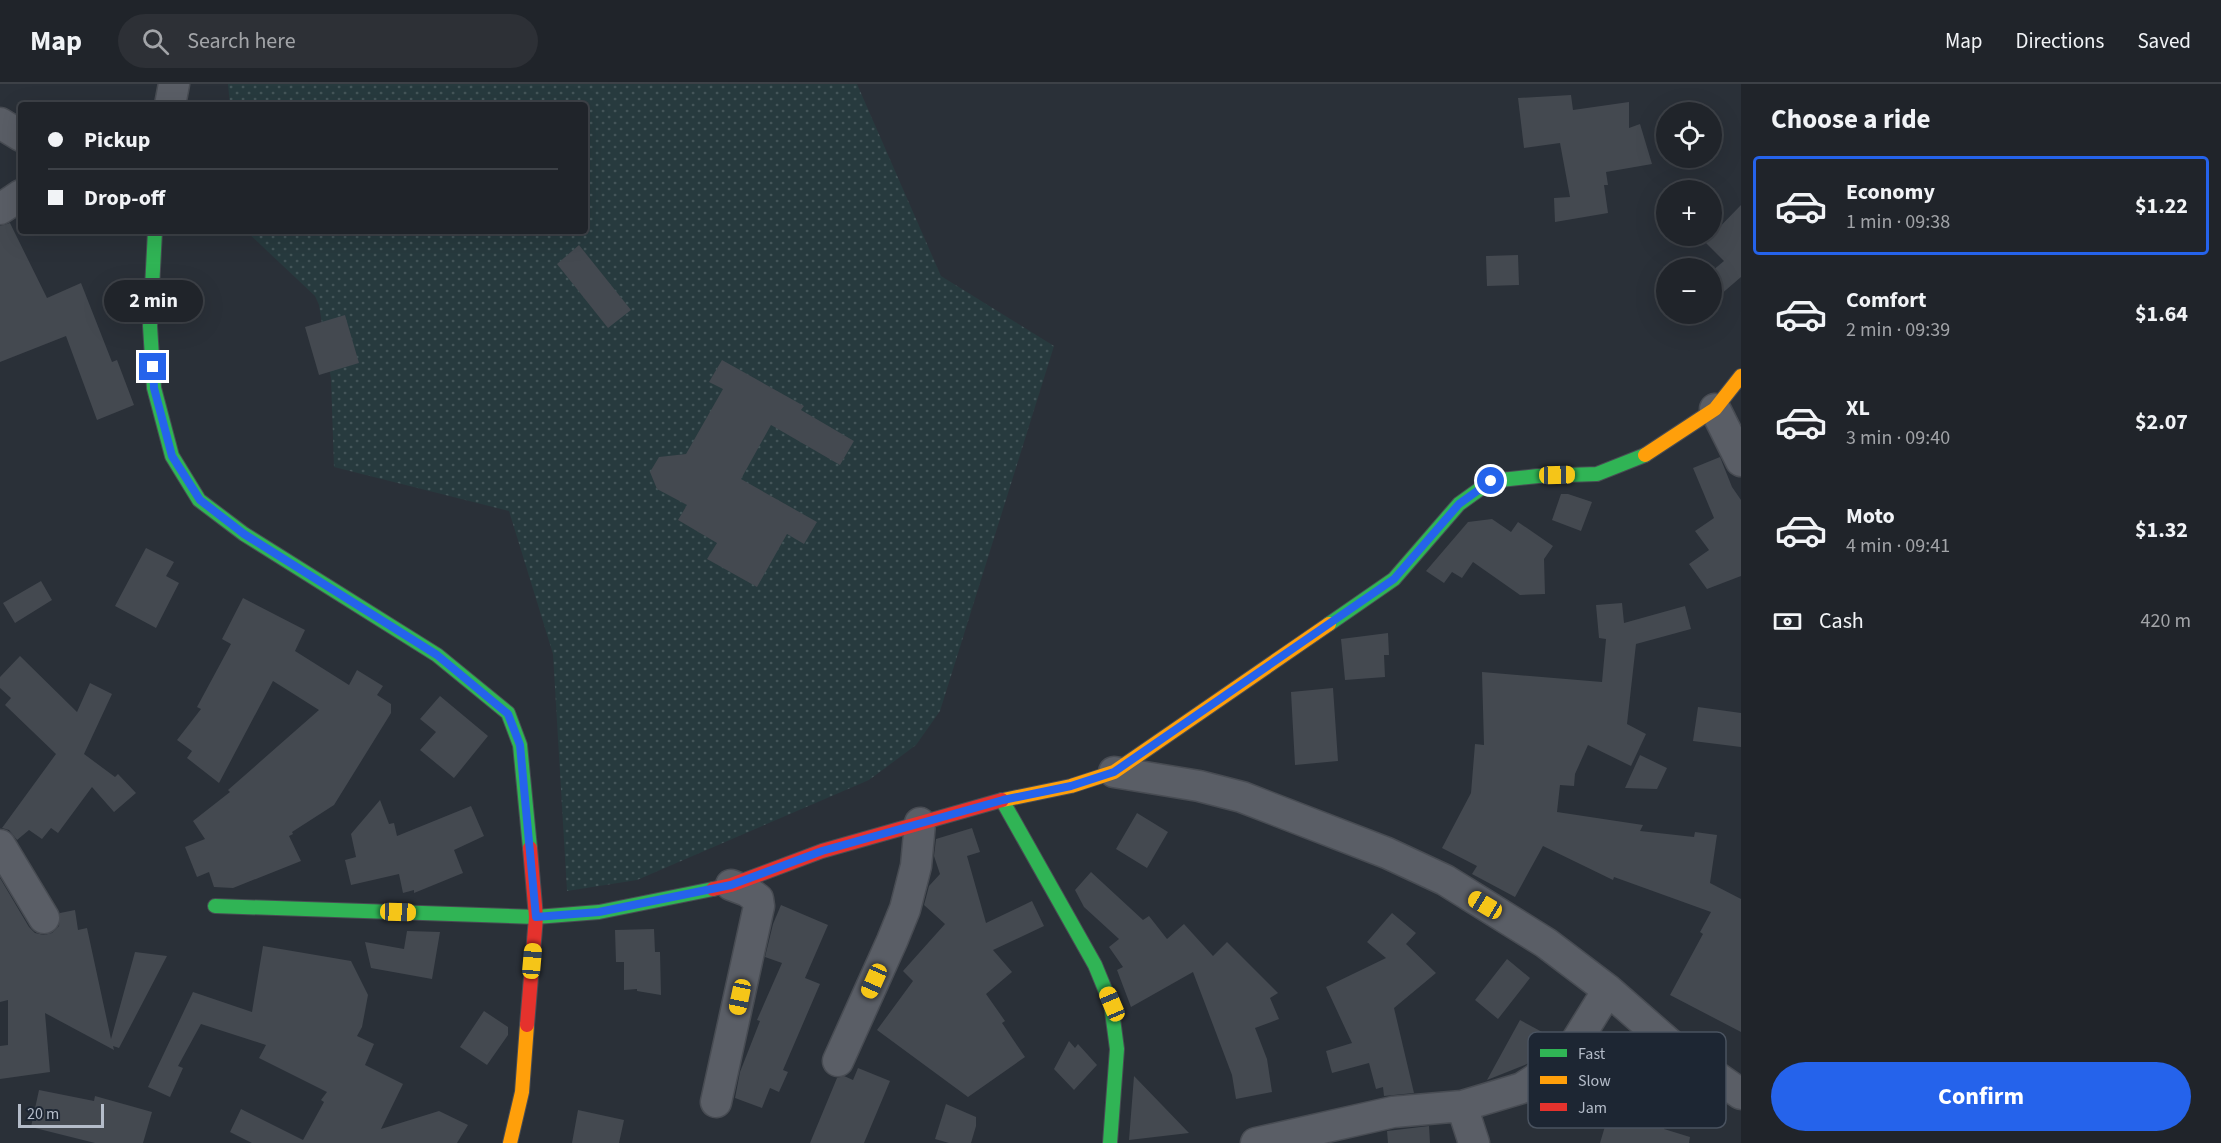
<!DOCTYPE html>
<html lang="en">
<head>
<meta charset="utf-8">
<style>
	body { margin:0; font-family:"Source Sans 3",sans-serif; background:#2d3036; color:#f1f3f6; height:100vh; display:flex; flex-direction:column; font-size:22px; white-space:nowrap }
	* { box-sizing:border-box; margin:0 }
	p { font-size:20px; color:#a2a4a8 }
	.icon { flex:none; width:33px; height:33px; fill:none; stroke:currentColor; stroke-width:2; stroke-linecap:round; stroke-linejoin:round }
	.map { position:relative; flex:1; overflow:hidden }
	.side { display:flex; flex-direction:column; background:#20242a; width:480px }
	.side>* { flex:none }
	.hud { position:absolute; left:18px; top:18px; width:570px; height:132px; border-radius:6px; box-shadow:0 6px 24px #0002,0 0 0 2px #3d4147; display:grid; align-content:center; height:132px; padding:0 30px; background:#20242a }
	.fabs { position:absolute; left:1656px; top:18px; display:grid; gap:12px }
	.fabs a { display:grid; place-items:center; width:66px; height:66px; border-radius:50%; background:#20242a; box-shadow:0 6px 24px #0002,0 0 0 2px #3d4147; font-size:30px }
	.scale { position:absolute; left:18px; bottom:15px; width:86px; box-sizing:border-box; padding-left:6px; border:3px solid #b4bcc9; border-top:0; font-size:16px; line-height:21px; white-space:nowrap; color:#b4bcc9; -webkit-text-stroke:4px #1d2633; paint-order:stroke }
	.end { position:absolute; width:27px; height:27px; margin:-14px; border:8px solid #2563eb; background:#fff; box-shadow:0 0 0 3px #fff }
	.from { border-radius:50% }
	.bubble { position:absolute; height:42px; border-radius:21px; background:#20242a; box-shadow:0 6px 24px #0002,0 0 0 2px #3d4147; font-size:20px; font-weight:700; line-height:42px; text-align:center }
	.car { position:absolute; width:18px; height:36px; margin:-18px -9px; border-radius:8px; box-shadow:0 0 4px 2px #0007; background:linear-gradient(#f5c518 24%,#345 0 40%,#f5c518 0 76%,#345 0 86%,#f5c518 0) }
	.hud b { display:flex; align-items:center; gap:21px; height:57px; font-size:22px }
	.hud b+b { border-top:2px solid #3d4147 }
	.hud i { width:15px; height:15px; background:#f1f3f6 }
	ul { padding:0; list-style:none }
	li { display:flex; align-items:center; gap:18px; height:99px; margin:0 12px 9px; padding:0 18px; border:3px solid transparent; border-radius:6px }
	li div { flex:1 }
	li b { display:block; font-size:22px }
	li em { font-style:normal; font-weight:700 }
	li.active { border-color:#2563eb }
	li>.icon { width:54px; height:54px; stroke-width:1.5 }
	h2 { padding:0 30px; font-size:27px; line-height:72px }
	.pay { display:flex; align-items:center; gap:15px; height:66px; padding:0 30px; font-size:22px }
	.pay p { margin-inline-start:auto }
	.primary-button { display:flex; gap:12px; margin-top:auto; padding:12px 30px }
	.primary-button a { flex:1; height:69px; border-radius:36px; background:#2563eb; color:#fff; font-size:24px; font-weight:700; line-height:69px; text-align:center }
	header { display:flex; align-items:center; gap:36px; box-sizing:border-box; height:84px; padding:0 30px; background:#20242a; border-bottom:2px solid #3d4147 }
	header strong { font-size:28px }
	nav { display:flex; gap:33px; margin-inline-start:auto; font-size:21px }
	.search { width:420px; height:54px; background:#2d3036; display:flex; align-items:center; gap:15px; box-sizing:border-box; padding:0 21px; border-radius:33px; color:#a2a4a8; font-size:22px }
	main { display:flex; flex:1; min-height:0 }
	.map>svg:first-child { display:block }
	.garden { fill:url(#garden-dots) }
	.building { fill:#444950 }
	.lines { fill:none; stroke-linecap:round; stroke-linejoin:round }
	.street-casing { stroke:#484c53; stroke-width:33 }
	.fast-casing { stroke:#484c53; stroke-width:16 }
	.slow-casing { stroke:#484c53; stroke-width:16 }
	.jam-casing { stroke:#484c53; stroke-width:16 }
	.street { stroke:#5a5e66; stroke-width:30 }
	.fast { stroke:#30b455; stroke-width:14 }
	.slow { stroke:#ff9f0a; stroke-width:14 }
	.jam { stroke:#e5322d; stroke-width:14 }
	.route { stroke:#2563eb; stroke-width:8 }
	.key { fill:#1d2633; stroke:#4a5360; stroke-width:1.5 }
	.key-label { font-size:16px; fill:#b4bcc9 }
</style>
</head>
<body>
<header>
<strong>Map</strong>
<div class="search"><svg class="icon" aria-label="search" viewBox="0 0 24 24"><circle cx="10" cy="10" r="6"/><path d="M15 15l6 6"/></svg>Search here</div>
<nav><a>Map</a><a>Directions</a><a>Saved</a></nav>
</header>
<main>
<div class="map">
<svg width="1741" height="1059" viewBox="0 0 1741 1059">
	<defs>
		<pattern id="garden-dots" width="8" height="8" patternUnits="userSpaceOnUse" patternTransform="scale(1.5)"><rect width="8" height="8" fill="#273a3e"/><path d="M2 2h.1M6 6h.1" fill="none" stroke="#445559" stroke-width="1.8" stroke-linecap="round"/></pattern>
	</defs>
	<rect width="100%" height="100%" fill="#2a3038"/>
	<path class="garden" d="M 228,0 L 857,0 L 941,192 L 1054,262 L 940,627 L 916,661 L 869,696 L 637,796 L 567,807 L 553,570 L 509,427 L 334,383 L 331,295 L 319,221 L 315,212 L 246,147 L 585,147 L 585,21 L 230,21 Z"/>
	<path class="building" d="M 1571,11 L 1573,26 L 1629,18 L 1629,44 L 1640,40 L 1652,80 L 1606,88 L 1608,101 L 1604,101 L 1608,129 L 1555,138 L 1554,114 L 1570,113 L 1560,59 L 1524,64 L 1518,14 Z
		M 1741,121 L 1741,193 L 1712,218 L 1712,187 L 1724,177 L 1705,158 Z
		M 10,139 L 47,214 L 81,199 L 112,278 L 117,276 L 134,321 L 97,336 L 66,252 L 0,278 L 0,142 Z
		M 579,161 L 631,226 L 608,244 L 557,180 Z
		M 1518,171 L 1519,201 L 1487,202 L 1486,172 Z
		M 345,231 L 359,279 L 319,291 L 305,243 Z
		M 722,276 L 804,322 L 801,326 L 854,357 L 840,381 L 771,341 L 741,395 L 817,438 L 804,460 L 787,450 L 757,503 L 707,475 L 717,459 L 678,436 L 687,421 L 657,405 L 650,388 L 659,373 L 686,370 L 723,305 L 709,298 Z
		M 1720,373 L 1732,403 L 1741,416 L 1741,492 L 1707,505 L 1689,480 L 1709,466 L 1695,447 L 1714,434 L 1693,384 Z
		M 1561,410 L 1568,410 L 1592,418 L 1581,447 L 1552,436 Z
		M 1492,435 L 1511,448 L 1518,438 L 1553,462 L 1544,475 L 1545,510 L 1520,511 L 1473,478 L 1462,494 L 1452,488 L 1444,499 L 1426,487 L 1468,438 Z
		M 146,464 L 174,478 L 166,492 L 179,499 L 156,544 L 115,522 Z
		M 41,497 L 52,516 L 15,539 L 3,519 Z
		M 243,514 L 305,546 L 295,567 L 349,601 L 357,586 L 383,602 L 377,611 L 391,620 L 391,629 L 334,721 L 292,748 L 293,750 L 289,752 L 301,777 L 233,804 L 214,803 L 209,788 L 197,793 L 185,763 L 205,755 L 193,737 L 230,708 L 228,706 L 319,626 L 273,597 L 219,699 L 187,674 L 192,667 L 177,656 L 201,625 L 197,623 L 231,560 L 222,555 Z
		M 1622,519 L 1624,539 L 1685,522 L 1691,545 L 1636,560 L 1627,640 L 1646,650 L 1631,682 L 1588,661 L 1575,690 L 1574,702 L 1560,701 L 1557,728 L 1643,741 L 1640,747 L 1694,753 L 1695,748 L 1717,751 L 1710,799 L 1741,815 L 1741,948 L 1670,911 L 1703,850 L 1700,848 L 1711,828 L 1614,793 L 1613,796 L 1543,762 L 1515,813 L 1472,790 L 1477,782 L 1442,764 L 1471,709 L 1475,660 L 1484,661 L 1482,588 L 1602,598 L 1606,555 L 1599,554 L 1596,521 Z
		M 1388,549 L 1389,571 L 1384,571 L 1385,593 L 1345,596 L 1341,555 Z
		M 20,572 L 77,628 L 90,599 L 112,610 L 84,670 L 115,693 L 118,690 L 136,709 L 114,728 L 92,703 L 58,749 L 51,744 L 42,755 L 29,746 L 17,756 L 9,746 L 2,744 L 56,670 L 5,621 L 11,614 L 0,604 L 0,593 Z
		M 1333,604 L 1338,677 L 1295,681 L 1291,608 Z
		M 440,612 L 488,652 L 454,694 L 420,666 L 436,648 L 420,635 Z
		M 1698,623 L 1741,629 L 1741,663 L 1693,657 Z
		M 1640,671 L 1667,684 L 1657,705 L 1625,704 Z
		M 380,716 L 389,740 L 394,739 L 397,752 L 471,722 L 484,752 L 454,766 L 463,789 L 414,809 L 414,806 L 403,809 L 399,790 L 351,801 L 345,776 L 356,773 L 351,750 Z
		M 1137,729 L 1168,748 L 1147,784 L 1116,765 Z
		M 972,744 L 980,768 L 967,772 L 986,839 L 1032,817 L 1044,842 L 993,866 L 1012,888 L 986,910 L 1005,937 L 1002,939 L 1025,973 L 968,1013 L 877,946 L 913,897 L 903,887 L 945,840 L 924,821 L 929,802 L 940,790 L 934,772 L 936,755 Z
		M 1091,788 L 1143,836 L 1149,832 L 1167,855 L 1184,840 L 1213,872 L 1227,858 L 1278,909 L 1270,914 L 1279,935 L 1255,944 L 1267,975 L 1272,1008 L 1236,1015 L 1232,991 L 1193,888 L 1131,923 L 1117,886 L 1123,883 L 1109,863 L 1119,855 L 1084,823 L 1075,806 Z
		M 0,794 L 29,843 L 35,849 L 44,851 L 52,849 L 59,842 L 60,829 L 75,826 L 78,846 L 87,844 L 111,955 L 135,868 L 167,872 L 119,964 L 113,962 L 114,966 L 45,929 L 50,988 L 0,995 L 0,962 L 8,961 L 8,916 L 0,918 Z
		M 781,821 L 828,841 L 805,894 L 820,900 L 783,986 L 788,988 L 779,1008 L 770,1004 L 762,1024 L 735,1014 L 740,988 L 760,937 L 757,936 L 782,879 L 765,873 L 773,840 Z
		M 1392,829 L 1416,849 L 1406,860 L 1436,889 L 1394,924 L 1414,1009 L 1384,1012 L 1383,1003 L 1376,1005 L 1369,979 L 1332,989 L 1326,967 L 1352,959 L 1326,903 L 1386,874 L 1367,858 Z
		M 654,845 L 655,868 L 660,868 L 661,911 L 637,907 L 637,905 L 624,906 L 624,878 L 616,878 L 615,846 Z
		M 407,847 L 440,848 L 432,895 L 371,884 L 365,858 L 404,865 Z
		M 263,862 L 351,877 L 368,911 L 362,943 L 357,952 L 374,960 L 365,981 L 403,1000 L 381,1045 L 439,1027 L 468,1041 L 457,1059 L 252,1059 L 230,1048 L 241,1025 L 303,1056 L 324,1018 L 321,1016 L 327,1008 L 259,974 L 266,961 L 201,940 L 178,982 L 183,984 L 170,1013 L 148,1003 L 193,908 L 252,928 Z
		M 1507,875 L 1530,894 L 1498,935 L 1475,916 Z
		M 484,927 L 508,943 L 508,951 L 487,981 L 460,963 Z
		M 1520,936 L 1544,949 L 1527,980 L 1487,996 Z
		M 1069,957 L 1075,964 L 1078,960 L 1097,981 L 1074,1006 L 1054,985 Z
		M 858,984 L 890,997 L 864,1059 L 810,1059 L 837,994 L 844,992 L 853,996 Z
		M 1134,992 L 1189,1049 L 1129,1056 Z
		M 1647,992 L 1676,1001 L 1664,1045 L 1690,1053 L 1689,1059 L 1600,1059 L 1609,1029 L 1632,1036 Z
		M 39,1006 L 94,1017 L 95,1012 L 152,1028 L 143,1059 L 95,1059 L 31,1043 Z
		M 946,1020 L 976,1033 L 976,1042 L 971,1059 L 949,1059 L 935,1055 Z
		M 578,1026 L 624,1036 L 619,1059 L 572,1059 Z
		M 1429,1042 L 1430,1059 L 1388,1059 L 1387,1047 Z"/>
	<g class="lines">
		<g class="street-casing">
			<path id="street" d="M 170,21 L 174,0
				M 0,39 L 21,52
				M 0,125 L 21,111
				M 1715,325 L 1741,377
				M 1114,688 L 1199,702 L 1242,713 L 1387,769 L 1445,796 L 1546,859 L 1608,906 L 1672,962 L 1741,1010
				M 0,761 L 44,834
				M 838,977 L 892,857 L 905,825 L 916,782 L 920,739
				M 716,1018 L 759,822 L 758,815 L 747,807 L 731,801
				M 1462,1022 L 1474,1059
				M 1256,1059 L 1393,1028 L 1462,1022 L 1522,1004 L 1554,983 L 1574,961 L 1608,906"/>
		</g>
		<g class="fast-casing">
			<path id="fast" d="M 155,147 L 150,242 L 154,304 L 172,372 L 199,416 L 244,450 L 437,571 L 508,629 L 520,661 L 530,764
				M 1329,540 L 1394,495 L 1459,420 L 1491,397 L 1538,392 L 1597,390 L 1645,371
				M 1002,716 L 1095,881 L 1111,920 L 1117,965 L 1110,1059
				M 215,822 L 536,833 L 599,828 L 713,805"/>
		</g>
		<g class="slow-casing">
			<path id="slow" d="M 1645,371 L 1715,325 L 1741,292
				M 1003,716 L 1071,702 L 1114,688 L 1329,540
				M 510,1059 L 522,1008 L 527,941"/>
		</g>
		<g class="jam-casing">
			<path id="jam" d="M 713,805 L 731,801 L 822,767 L 1002,716
				M 527,941 L 536,833 L 530,764"/>
		</g>
		<use href="#street" class="street"/>
		<use href="#fast" class="fast"/>
		<use href="#slow" class="slow"/>
		<use href="#jam" class="jam"/>
	</g>
	<g class="lines">
		<path class="route" d="M 153,283 L 154,304 L 172,372 L 200,416 L 244,450 L 437,571 L 508,630 L 520,661 L 536,833 L 599,828 L 731,801 L 822,767 L 1003,716 L 1071,702 L 1114,688 L 1394,495 L 1459,420 L 1491,397"/>
	</g>
	<rect x="1528" y="948" width="198" height="96" rx="9" class="key"/>
	<rect x="1540" y="965" width="27" height="8" fill="#30b455"/>
	<rect x="1540" y="992" width="27" height="8" fill="#ff9f0a"/>
	<rect x="1540" y="1019" width="27" height="8" fill="#e5322d"/>
	<g class="key-label">
		<text x="1578" y="975">Fast</text>
		<text x="1578" y="1002">Slow</text>
		<text x="1578" y="1029">Jam</text>
	</g>
</svg>
<div class="fabs">
<a><svg class="icon" aria-label="locate" viewBox="0 0 24 24"><circle cx="12" cy="12" r="6"/><path d="M12 2v4M12 18v4M2 12h4M18 12h4"/></svg></a>
<a>+</a>
<a>−</a>
</div>
<div class="scale">20 m</div>
<i class="end from" style="left:1491px;top:397px"></i>
<i class="end" style="left:153px;top:283px"></i>
<div class="bubble" style="left:104px;top:196px;width:99px">2 min</div>
<i class="car" style="left:1557px;top:391px;rotate:89deg"></i>
<i class="car" style="left:1485px;top:821px;rotate:301deg"></i>
<i class="car" style="left:398px;top:828px;rotate:92deg"></i>
<i class="car" style="left:532px;top:877px;rotate:5deg"></i>
<i class="car" style="left:874px;top:897px;rotate:204deg"></i>
<i class="car" style="left:740px;top:913px;rotate:192deg"></i>
<i class="car" style="left:1112px;top:920px;rotate:337deg"></i>
<div class="hud">
<b><i class="from"></i>Pickup</b>
<b><i></i>Drop-off</b>
</div>
</div>
<section class="side">
<h2>Choose a ride</h2>
<ul>
<li class="active"><svg class="icon" aria-label="car" viewBox="0 0 24 24"><path d="M5 17H2v-5l4-1 3-4h7l3 4 3 1v5h-3M9 17h6M6 11h13"/><circle cx="7" cy="17" r="2"/><circle cx="17" cy="17" r="2"/></svg><div><b>Economy</b><p>1 min · 09:38</p></div><em>$1.22</em></li>
<li><svg class="icon" aria-label="car" viewBox="0 0 24 24"><path d="M5 17H2v-5l4-1 3-4h7l3 4 3 1v5h-3M9 17h6M6 11h13"/><circle cx="7" cy="17" r="2"/><circle cx="17" cy="17" r="2"/></svg><div><b>Comfort</b><p>2 min · 09:39</p></div><em>$1.64</em></li>
<li><svg class="icon" aria-label="car" viewBox="0 0 24 24"><path d="M5 17H2v-5l4-1 3-4h7l3 4 3 1v5h-3M9 17h6M6 11h13"/><circle cx="7" cy="17" r="2"/><circle cx="17" cy="17" r="2"/></svg><div><b>XL</b><p>3 min · 09:40</p></div><em>$2.07</em></li>
<li><svg class="icon" aria-label="car" viewBox="0 0 24 24"><path d="M5 17H2v-5l4-1 3-4h7l3 4 3 1v5h-3M9 17h6M6 11h13"/><circle cx="7" cy="17" r="2"/><circle cx="17" cy="17" r="2"/></svg><div><b>Moto</b><p>4 min · 09:41</p></div><em>$1.32</em></li>
</ul>
<div class="pay"><svg class="icon" aria-label="cash" viewBox="0 0 24 24"><path d="M3 7h18v10H3z"/><circle cx="12" cy="12" r="2"/></svg>Cash<p>420 m</p></div>
<div class="primary-button"><a>Confirm</a></div>
</section>
</main>
</body>
</html>
